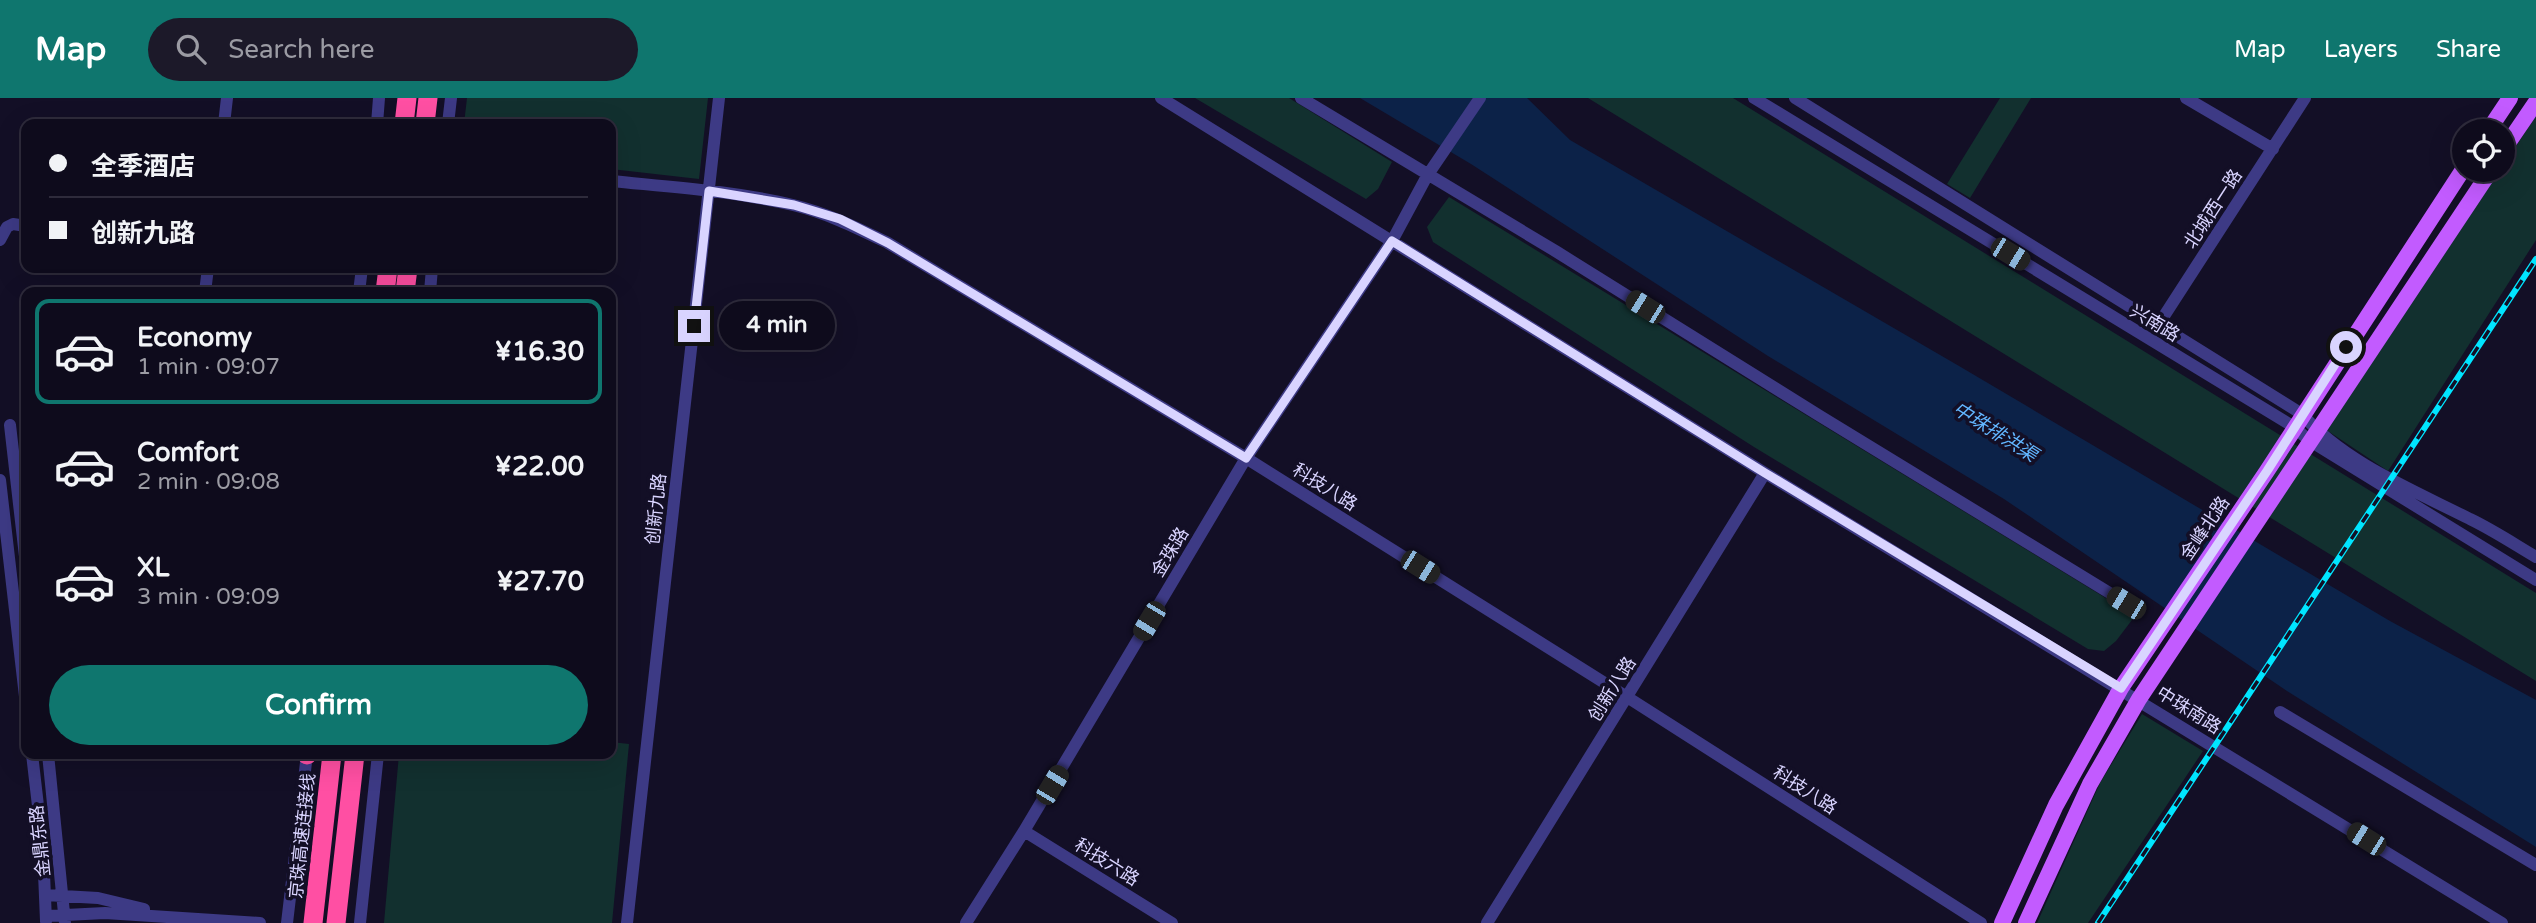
<!DOCTYPE html>
<html lang="en">
<head>
<meta charset="utf-8">
<style>
	body { margin:0; font-family:"Varela Round","Noto Sans SC",sans-serif; background:#1c1929; color:#f1f3f6; height:100vh; display:flex; flex-direction:column; font-size:26px; white-space:nowrap }
	* { box-sizing:border-box; margin:0 }
	p { font-size:23px; color:#9b9ba3 }
	.icon { flex:none; width:38px; height:38px; fill:none; stroke:currentColor; stroke-width:2; stroke-linecap:round; stroke-linejoin:round }
	.map { position:relative; flex:1; overflow:hidden }
	.sheet { position:absolute; left:21px; top:189px; width:595px; height:472px; display:flex; flex-direction:column; background:#0e0b1c; border-radius:14px; box-shadow:0 7px 28px #0002,0 0 0 2px #2e2b3b }
	.sheet>* { flex:none }
	.guide { position:absolute; left:21px; top:21px; width:595px; height:154px; border-radius:14px; box-shadow:0 7px 28px #0002,0 0 0 2px #2e2b3b; display:grid; align-content:center; height:154px; padding:0 28px; background:#0e0b1c }
	.fabs { position:absolute; left:2452px; top:21px; display:grid; gap:14px }
	.fabs a { display:grid; place-items:center; width:63px; height:63px; border-radius:50%; background:#0e0b1c; box-shadow:0 7px 28px #0002,0 0 0 2px #2e2b3b; font-size:35px }
	.end { position:absolute; width:32px; height:32px; margin:-16px; border:9px solid #d9d4ff; background:#111; box-shadow:0 0 0 4px #111 }
	.from { border-radius:50% }
	.bubble { position:absolute; height:49px; border-radius:24px; background:#0e0b1c; box-shadow:0 7px 28px #0002,0 0 0 2px #2e2b3b; font-size:23px; font-weight:700; line-height:49px; text-align:center }
	.car { position:absolute; width:21px; height:42px; margin:-21px -10px; border-radius:9px; box-shadow:0 0 5px 2px #0007; background:linear-gradient(#222 24%,#8ab4d8 0 40%,#222 0 76%,#8ab4d8 0 86%,#222 0) }
	.guide b { display:flex; align-items:center; gap:24px; height:66px; font-size:26px }
	.guide b+b { border-top:2px solid #2e2b3b }
	.guide i { width:18px; height:18px; background:#f1f3f6 }
	ul { padding:12px 0 0; list-style:none }
	li { display:flex; align-items:center; gap:21px; height:105px; margin:0 14px 10px; padding:0 14px; border:4px solid transparent; border-radius:14px }
	li div { flex:1 }
	li b { display:block; font-size:26px }
	li em { font-style:normal; font-weight:700 }
	li.on { border-color:#0f766e }
	li>.icon { width:63px; height:63px; stroke-width:1.5 }
	.action { display:flex; gap:14px; margin-top:auto; padding:14px 28px }
	.action a { flex:1; height:80px; border-radius:42px; background:#0f766e; color:#fff; font-size:28px; font-weight:700; line-height:80px; text-align:center }
	header { display:flex; align-items:center; gap:42px; box-sizing:border-box; height:98px; padding:0 35px; background:#0f766e; color:#fff }
	header strong { font-size:33px }
	nav { display:flex; gap:38px; margin-inline-start:auto; font-size:24px }
	.search { width:490px; height:63px; background:#1c1929; display:flex; align-items:center; gap:18px; box-sizing:border-box; padding:0 24px; border-radius:38px; color:#9b9ba3; font-size:26px }
	.map>svg:first-child { display:block }
	.green { fill:#12302f }
	.water { fill:#0c2248 }
	.lines { fill:none; stroke-linecap:round; stroke-linejoin:round }
	.minor { stroke:#3d3a85; stroke-width:12 }
	.major { stroke:#c25bff; stroke-width:16 }
	.highway { stroke:#ff4fa3; stroke-width:19 }
	.rail-casing { stroke:#00e5ff; stroke-width:6 }
	.rail { stroke:#130f26; stroke-width:3.5; stroke-dasharray:10; stroke-linecap:butt }
	.route { stroke:#d9d4ff; stroke-width:9 }
	.labels { text-anchor:middle; dominant-baseline:central; stroke-width:7; stroke-linejoin:round; paint-order:stroke }
	.street-label { font-size:18px; fill:#d9d4ff; stroke:#130f26 }
	.water-label { font-size:19px; font-style:italic; fill:#62b6ff; stroke:#130f26 }
</style>
</head>
<body>
<header>
<strong>Map</strong>
<div class="search"><svg class="icon" aria-label="search" viewBox="0 0 24 24"><circle cx="10" cy="10" r="6"/><path d="M15 15l6 6"/></svg>Search here</div>
<nav><a>Map</a><a>Layers</a><a>Share</a></nav>
</header>
<div class="map">
<svg width="2536" height="825" viewBox="0 0 2536 825">
	<rect width="100%" height="100%" fill="#130f26"/>
	<path class="green" d="M 467,0 L 708,0 L 699,81 L 611,71 L 611,26 L 464,26 Z
		M 1195,0 L 1289,0 L 1392,64 L 1378,91 L 1366,101 Z
		M 1588,0 L 1733,0 L 2536,495 L 2536,583 Z
		M 2000,0 L 2031,0 L 1970,100 L 1947,86 Z
		M 2536,18 L 2536,142 L 2388,373 L 2325,331 L 2500,72 L 2502,72 L 2503,68 Z
		M 1449,99 L 2135,518 L 2116,543 L 2104,553 L 2088,551 L 1754,349 L 1433,144 L 1427,129 Z
		M 2142,616 L 2203,653 L 2088,825 L 2037,825 L 2100,685 Z
		M 611,644 L 629,646 L 612,825 L 384,825 L 399,656 L 611,656 Z"/>
	<path class="water" d="M 1360,0 L 1527,0 L 1570,42 L 1959,268 L 2390,523 L 2536,602 L 2536,749 L 2287,593 L 2004,401 L 1768,258 L 1471,66 Z"/>
	<g class="lines">
		<path class="minor" d="M 1161,0 L 1765,375 L 2502,825
			M 1301,0 L 1557,154 L 1820,318 L 2126,505
			M 1754,0 L 2294,329 L 2310,343 L 2536,482
			M 1795,0 L 2302,316 C 2343,364 2415,393 2470,421 C 2493,432 2514,446 2536,459
			M 2186,0 L 2273,51
			M 224,26 L 227,0
			M 377,26 L 379,0
			M 448,26 L 451,0
			M 611,83 C 671,89 734,93 793,107 C 827,115 857,130 888,145 L 1246,360 L 1627,599 L 1981,825
			M 0,142 L 7,129 L 13,126 L 26,128
			M 205,194 L 208,170
			M 359,194 L 362,170
			M 430,194 L 432,170
			M 2155,232 L 2305,0
			M 10,327 L 26,467
			M 0,382 L 26,607
			M 2280,614 L 2536,767
			M 32,656 L 43,751 L 46,823
			M 48,656 L 65,825
			M 1024,733 L 1172,825
			M 45,797 L 98,800 L 144,811
			M 46,818 L 105,815 L 260,825
			M 287,825 L 307,656
			M 360,825 L 378,656
			M 627,825 L 719,0
			M 966,825 L 1024,733 L 1246,360 L 1392,143 L 1427,78 L 1480,0
			M 1487,825 L 1765,375"/>
		<path class="major" d="M 2488,33 L 2510,0
			M 2502,54 L 2536,4
			M 2002,825 L 2056,707 L 2121,590 L 2267,373 L 2464,70
			M 2026,825 L 2090,686 L 2139,601 L 2491,72"/>
		<path class="highway" d="M 404,26 L 407,0
			M 425,26 L 428,0
			M 385,194 L 388,170
			M 405,194 L 408,170
			M 307,657 L 307,656
			M 313,825 L 332,656
			M 336,825 L 355,656"/>
		<g class="rail-casing">
			<path id="rail" d="M 2098,825 L 2536,161"/>
		</g>
		<use href="#rail" class="rail"/>
	</g>
	<g class="lines">
		<path class="route" d="M 694,228 L 709,93 L 794,107 L 840,121 L 888,145 L 1246,360 L 1392,143 L 1765,375 L 2121,590 L 2267,373 L 2346,249"/>
	</g>
	<g class="labels">
		<g class="street-label">
			<text transform="translate(2213 111) rotate(-57)">北城西一路</text>
			<text transform="translate(2155 225) rotate(31)">兴南路</text>
			<text transform="translate(1325 389) rotate(32)">科技八路</text>
			<text transform="translate(656 411) rotate(-84)">创新九路</text>
			<text transform="translate(2205 430) rotate(-56)">金峰北路</text>
			<text transform="translate(1170 454) rotate(-59)">金珠路</text>
			<text transform="translate(1612 591) rotate(-58)">创新八路</text>
			<text transform="translate(2189 612) rotate(32)">中珠南路</text>
			<text transform="translate(1805 692) rotate(33)">科技八路</text>
			<text transform="translate(302 738) rotate(-84)">京珠高速连接线</text>
			<text transform="translate(40 743) rotate(-96)">金鼎东路</text>
			<text transform="translate(1107 764) rotate(32)">科技六路</text>
		</g>
		<g class="water-label">
			<text transform="translate(1995 334) rotate(32)">中珠排洪渠</text>
		</g>
	</g>
</svg>
<div class="fabs">
<a><svg class="icon" aria-label="locate" viewBox="0 0 24 24"><circle cx="12" cy="12" r="6"/><path d="M12 2v4M12 18v4M2 12h4M18 12h4"/></svg></a>
</div>
<i class="end from" style="left:2346px;top:249px"></i>
<i class="end" style="left:694px;top:228px"></i>
<div class="bubble" style="left:719px;top:203px;width:116px">4 min</div>
<i class="car" style="left:2010px;top:156px;rotate:121deg"></i>
<i class="car" style="left:1645px;top:209px;rotate:302deg"></i>
<i class="car" style="left:1420px;top:469px;rotate:122deg"></i>
<i class="car" style="left:2126px;top:505px;rotate:301deg"></i>
<i class="car" style="left:1149px;top:523px;rotate:211deg"></i>
<i class="car" style="left:1052px;top:687px;rotate:31deg"></i>
<i class="car" style="left:2366px;top:741px;rotate:302deg"></i>
<div class="guide">
<b><i class="from"></i>全季酒店</b>
<b><i></i>创新九路</b>
</div>
<section class="sheet">
<ul>
<li class="on"><svg class="icon" aria-label="car" viewBox="0 0 24 24"><path d="M5 17H2v-5l4-1 3-4h7l3 4 3 1v5h-3M9 17h6M6 11h13"/><circle cx="7" cy="17" r="2"/><circle cx="17" cy="17" r="2"/></svg><div><b>Economy</b><p>1 min · 09:07</p></div><em>¥16.30</em></li>
<li><svg class="icon" aria-label="car" viewBox="0 0 24 24"><path d="M5 17H2v-5l4-1 3-4h7l3 4 3 1v5h-3M9 17h6M6 11h13"/><circle cx="7" cy="17" r="2"/><circle cx="17" cy="17" r="2"/></svg><div><b>Comfort</b><p>2 min · 09:08</p></div><em>¥22.00</em></li>
<li><svg class="icon" aria-label="car" viewBox="0 0 24 24"><path d="M5 17H2v-5l4-1 3-4h7l3 4 3 1v5h-3M9 17h6M6 11h13"/><circle cx="7" cy="17" r="2"/><circle cx="17" cy="17" r="2"/></svg><div><b>XL</b><p>3 min · 09:09</p></div><em>¥27.70</em></li>
</ul>
<div class="action"><a>Confirm</a></div>
</section>
</div>
</body>
</html>
